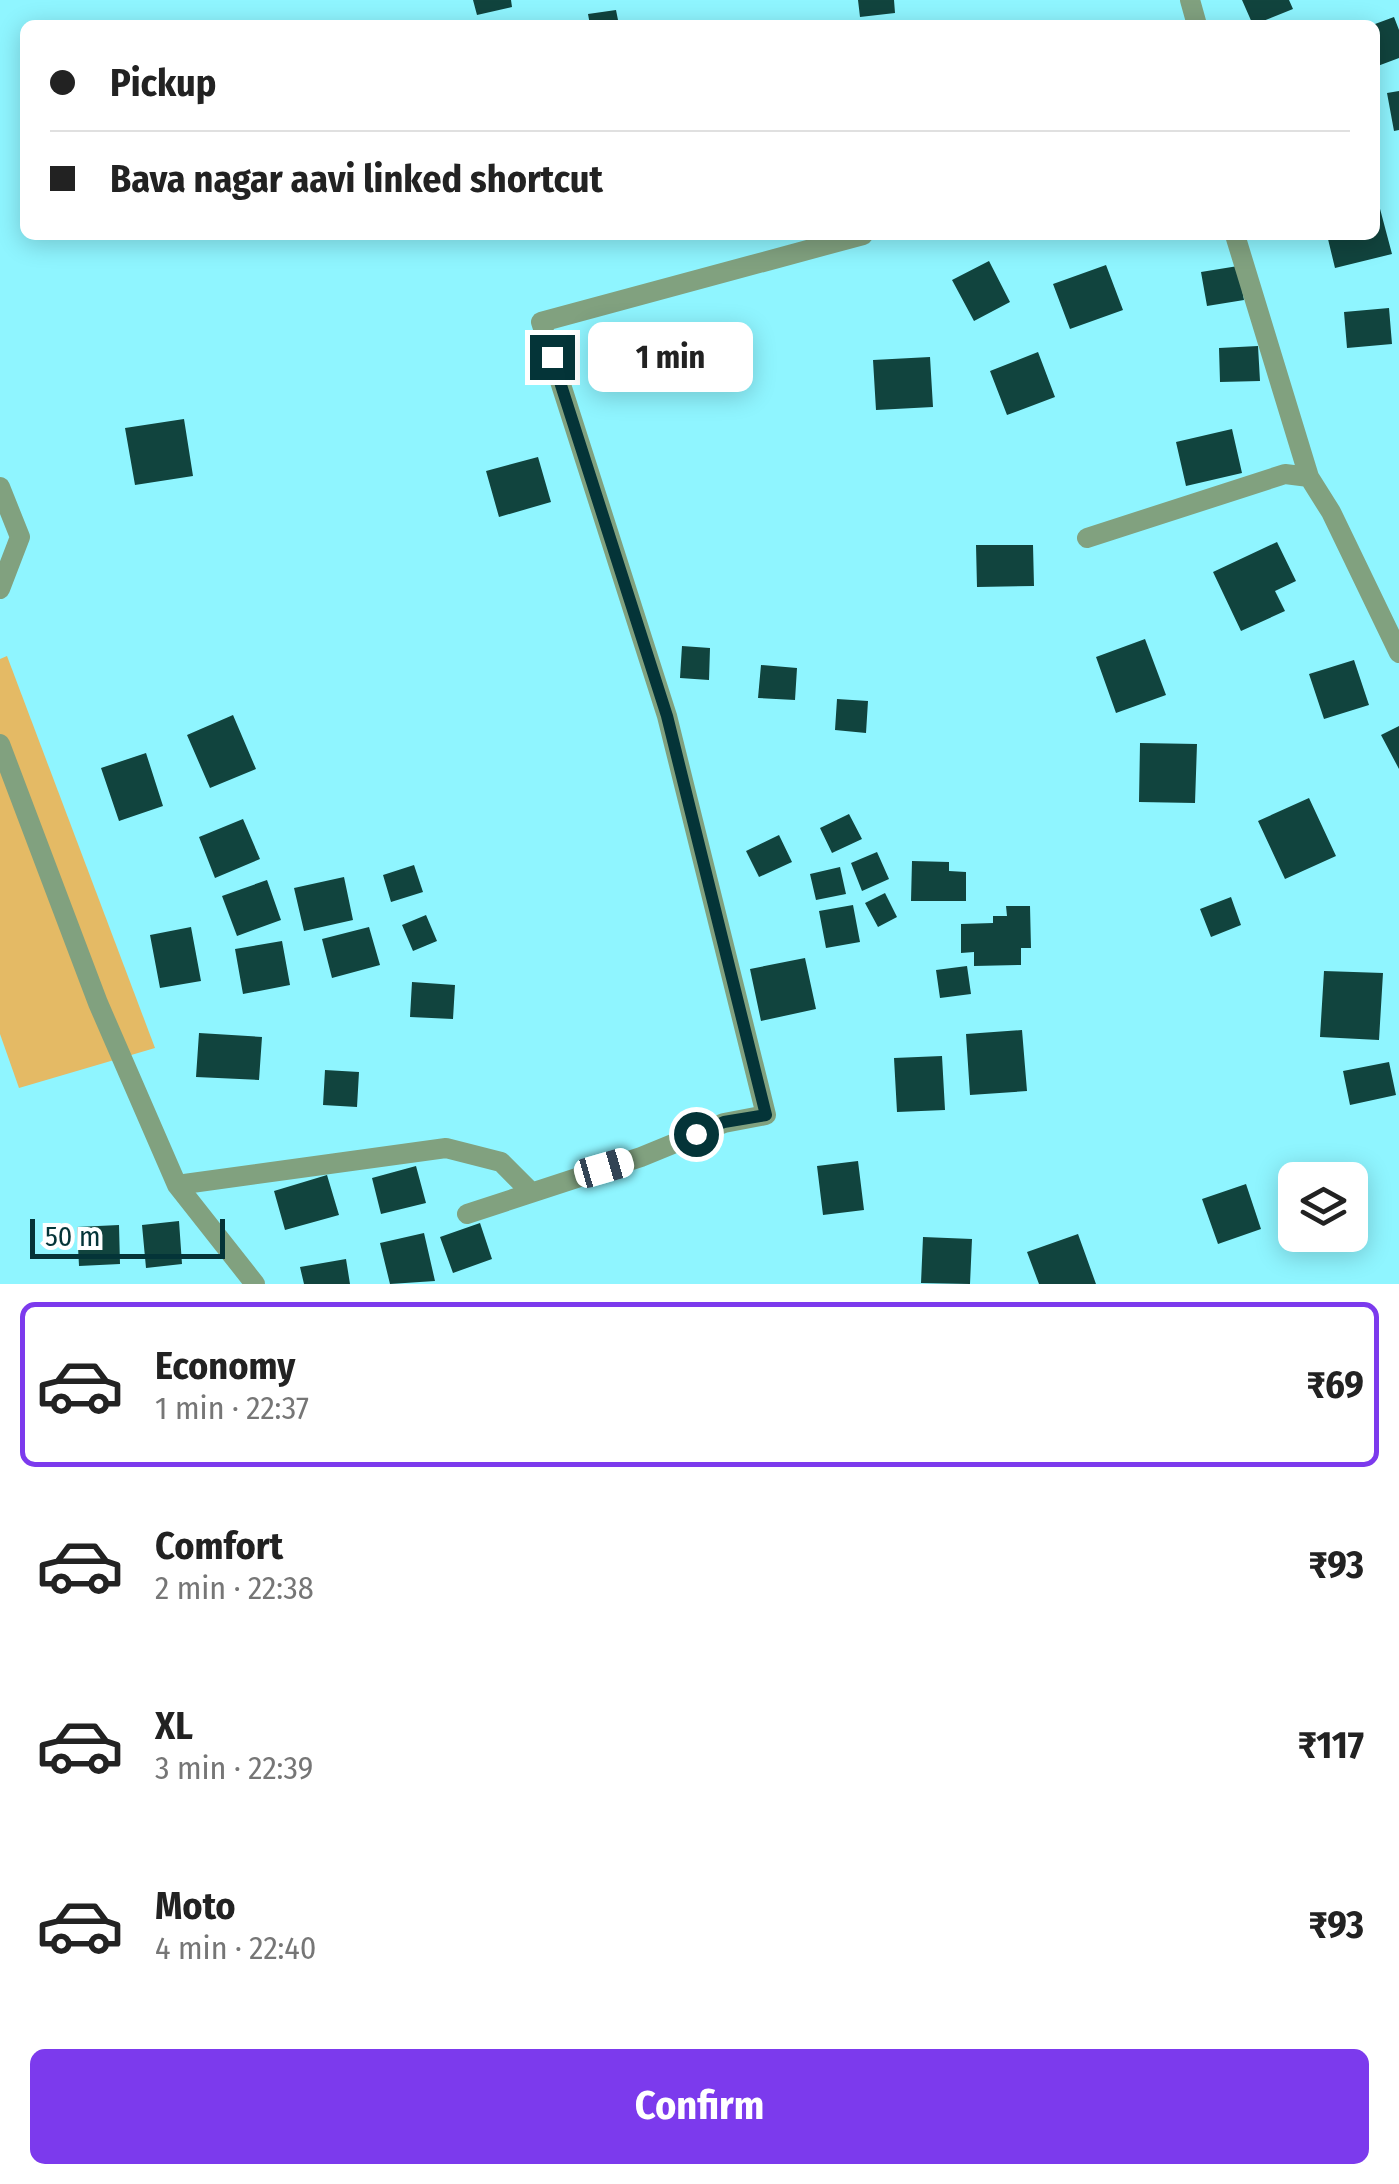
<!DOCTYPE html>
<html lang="en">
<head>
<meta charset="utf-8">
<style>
	body { margin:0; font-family:"Fira Sans Condensed",sans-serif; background:#f6f6f6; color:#222; height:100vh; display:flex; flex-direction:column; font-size:38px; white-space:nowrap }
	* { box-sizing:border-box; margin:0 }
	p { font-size:32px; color:#767676 }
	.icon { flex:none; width:55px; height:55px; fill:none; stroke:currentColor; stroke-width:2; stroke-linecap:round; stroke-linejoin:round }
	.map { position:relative; height:1284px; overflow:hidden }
	.panel { display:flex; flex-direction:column; background:#fff; flex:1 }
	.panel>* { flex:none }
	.guide { position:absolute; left:20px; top:20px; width:1360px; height:220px; border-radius:15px; box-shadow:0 5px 25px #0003; display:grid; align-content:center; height:220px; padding:0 30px; background:#fff }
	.fabs { position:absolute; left:1278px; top:1162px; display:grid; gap:20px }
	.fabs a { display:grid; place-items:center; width:90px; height:90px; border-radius:15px; background:#fff; box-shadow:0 5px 25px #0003; font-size:50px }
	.scale { position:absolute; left:30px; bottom:25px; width:195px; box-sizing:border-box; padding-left:10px; border:5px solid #043438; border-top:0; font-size:28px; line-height:35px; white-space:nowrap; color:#043438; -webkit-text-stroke:8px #fff; paint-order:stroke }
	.end { position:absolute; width:45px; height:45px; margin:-22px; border:12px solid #043438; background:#fff; box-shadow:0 0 0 5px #fff }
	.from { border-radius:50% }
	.bubble { position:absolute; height:70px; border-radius:15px; background:#fff; box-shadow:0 5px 25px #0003; font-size:32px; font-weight:700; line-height:70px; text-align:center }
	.car { position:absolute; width:30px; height:60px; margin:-30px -15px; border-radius:12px; box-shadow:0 0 8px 2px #0007; background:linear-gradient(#fff 24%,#345 0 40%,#fff 0 76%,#345 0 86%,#fff 0) }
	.guide b { display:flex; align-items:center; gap:35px; height:95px; font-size:38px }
	.guide b+b { border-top:2px solid #e0e0e0 }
	.guide i { width:25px; height:25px; background:#222 }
	ul { padding:18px 0 0; list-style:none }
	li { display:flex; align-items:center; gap:30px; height:165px; margin:0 20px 15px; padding:0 10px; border:5px solid transparent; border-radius:15px }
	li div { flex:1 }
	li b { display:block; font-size:38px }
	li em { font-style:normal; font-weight:700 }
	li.active { border-color:#7c3aed }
	li>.icon { width:90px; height:90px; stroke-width:1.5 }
	.cta { display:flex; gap:20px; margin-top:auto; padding:20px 30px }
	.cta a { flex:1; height:115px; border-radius:15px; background:#7c3aed; color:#fff; font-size:40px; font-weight:700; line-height:115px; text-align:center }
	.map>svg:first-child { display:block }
	.green { fill:#e4ba65 }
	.building { fill:#11443e }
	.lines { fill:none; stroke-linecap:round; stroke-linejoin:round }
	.street { stroke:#81a17f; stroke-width:20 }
	.route { stroke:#043438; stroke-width:12 }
</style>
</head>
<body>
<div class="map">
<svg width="1399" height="1284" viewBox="0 0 1399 1284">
	<rect width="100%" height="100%" fill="#8ff5ff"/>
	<path class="green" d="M 7,656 L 155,1048 L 19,1088 L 0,1034 L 0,659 Z"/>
	<path class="building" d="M 473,0 L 511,0 L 512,7 L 477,15 Z
		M 858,0 L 894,0 L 895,13 L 860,17 Z
		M 1242,0 L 1289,0 L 1293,9 L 1253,25 Z
		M 616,10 L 619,25 L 590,25 L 588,14 Z
		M 1394,17 L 1399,30 L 1399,58 L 1375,67 L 1375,24 Z
		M 1399,91 L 1399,130 L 1394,131 L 1387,93 Z
		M 1379,205 L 1392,254 L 1335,268 L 1327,235 L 1375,235 L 1375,206 Z
		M 989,261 L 1010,302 L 974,321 L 952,280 Z
		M 1106,265 L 1123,310 L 1070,329 L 1053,284 Z
		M 1238,266 L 1244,300 L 1207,306 L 1201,272 Z
		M 1389,308 L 1392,344 L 1347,348 L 1344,312 Z
		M 1258,346 L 1260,381 L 1220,382 L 1219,348 Z
		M 1038,352 L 1055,397 L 1007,415 L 990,371 Z
		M 930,357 L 933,407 L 876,410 L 873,360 Z
		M 184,419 L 193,476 L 135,485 L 125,428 Z
		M 1232,429 L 1242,473 L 1186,486 L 1176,442 Z
		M 538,457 L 551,502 L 499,517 L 486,471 Z
		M 1277,542 L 1296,581 L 1275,591 L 1285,611 L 1241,631 L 1213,572 Z
		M 976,545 L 1033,545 L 1034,586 L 977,587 Z
		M 1145,639 L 1166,695 L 1116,713 L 1096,657 Z
		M 682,646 L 710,648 L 709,680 L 680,678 Z
		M 1354,660 L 1369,705 L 1324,719 L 1309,674 Z
		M 761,665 L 797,668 L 795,700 L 758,698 Z
		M 837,699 L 868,701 L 866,733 L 835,730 Z
		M 233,715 L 256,769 L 210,788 L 187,735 Z
		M 1399,726 L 1399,769 L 1381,735 Z
		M 1140,743 L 1197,744 L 1195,803 L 1139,802 Z
		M 146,753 L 163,806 L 119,821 L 101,768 Z
		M 1309,798 L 1336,856 L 1285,879 L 1258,821 Z
		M 849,814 L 862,839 L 832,853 L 820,828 Z
		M 243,819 L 260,859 L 215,878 L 199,837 Z
		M 779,835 L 792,862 L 759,877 L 746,851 Z
		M 877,852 L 889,879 L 862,891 L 851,863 Z
		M 912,861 L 949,862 L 949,871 L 966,872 L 966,901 L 911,901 Z
		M 414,865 L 423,892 L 391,902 L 383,875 Z
		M 840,867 L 846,894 L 816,900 L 810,874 Z
		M 344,877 L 353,920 L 304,931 L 294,888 Z
		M 267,880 L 281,920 L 237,936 L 222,896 Z
		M 885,893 L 897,917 L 878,927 L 865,903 Z
		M 1231,897 L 1241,925 L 1211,937 L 1200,909 Z
		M 853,905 L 860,942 L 826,948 L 819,911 Z
		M 1006,906 L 1030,906 L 1031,948 L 1021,948 L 1021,965 L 974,966 L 974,952 L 961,953 L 961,924 L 993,923 L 993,916 L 1007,916 Z
		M 426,915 L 437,941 L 413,951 L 402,925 Z
		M 191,927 L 201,981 L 160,988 L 150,935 Z
		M 369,927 L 380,965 L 332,978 L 322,939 Z
		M 282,941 L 290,985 L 243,994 L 235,949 Z
		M 805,958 L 816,1009 L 761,1021 L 750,969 Z
		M 967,966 L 971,994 L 940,998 L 936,970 Z
		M 1324,971 L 1383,973 L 1379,1040 L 1320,1037 Z
		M 412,982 L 455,985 L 453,1019 L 410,1017 Z
		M 1022,1030 L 1027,1091 L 970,1095 L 966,1034 Z
		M 199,1033 L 262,1037 L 259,1080 L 196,1077 Z
		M 942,1056 L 945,1110 L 897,1112 L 894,1058 Z
		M 1389,1062 L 1396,1095 L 1350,1105 L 1343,1071 Z
		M 325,1070 L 359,1072 L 357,1107 L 323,1105 Z
		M 858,1161 L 864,1210 L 823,1215 L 817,1166 Z
		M 416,1166 L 426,1203 L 381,1214 L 372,1178 Z
		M 327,1175 L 339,1215 L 285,1230 L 274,1191 Z
		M 1246,1184 L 1261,1229 L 1218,1244 L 1202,1199 Z
		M 179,1221 L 182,1264 L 146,1268 L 142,1225 Z
		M 480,1223 L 492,1259 L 453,1273 L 440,1237 Z
		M 119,1225 L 120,1264 L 79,1266 L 77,1227 Z
		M 424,1233 L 435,1281 L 390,1284 L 380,1243 Z
		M 1078,1234 L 1096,1284 L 1039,1284 L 1027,1252 Z
		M 923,1237 L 972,1239 L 970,1284 L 921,1283 Z
		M 346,1259 L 350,1284 L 304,1284 L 300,1267 Z"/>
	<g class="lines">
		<path class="street" d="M 1190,0 L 1197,25
			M 1235,235 L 1309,477
			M 0,487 L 20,537 L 0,589
			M 1087,538 L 1285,474 L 1309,477 L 1331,512 L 1399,653
			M 0,744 L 98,1003 L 177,1185 L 255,1284
			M 177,1185 L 446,1148 L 501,1162 L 529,1190
			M 467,1214 L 641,1157 L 724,1123 L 766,1115 L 667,716 L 541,322 L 863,235"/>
	</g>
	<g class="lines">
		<path class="route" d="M 552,357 L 667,716 L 766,1115 L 724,1122 L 696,1134"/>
	</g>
</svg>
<div class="fabs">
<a><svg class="icon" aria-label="layers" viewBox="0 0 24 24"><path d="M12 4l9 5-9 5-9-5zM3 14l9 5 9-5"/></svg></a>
</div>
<div class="scale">50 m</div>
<i class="end from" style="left:696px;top:1134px"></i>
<i class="end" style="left:552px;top:357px"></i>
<div class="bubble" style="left:588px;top:322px;width:165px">1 min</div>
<i class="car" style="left:604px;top:1168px;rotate:74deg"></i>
<div class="guide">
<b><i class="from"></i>Pickup</b>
<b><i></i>Bava nagar aavi linked shortcut</b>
</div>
</div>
<section class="panel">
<ul>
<li class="active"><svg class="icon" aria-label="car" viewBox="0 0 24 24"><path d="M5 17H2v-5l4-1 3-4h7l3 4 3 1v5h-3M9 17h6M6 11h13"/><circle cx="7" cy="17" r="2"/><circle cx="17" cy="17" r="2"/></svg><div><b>Economy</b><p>1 min · 22:37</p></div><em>₹69</em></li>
<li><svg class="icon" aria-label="car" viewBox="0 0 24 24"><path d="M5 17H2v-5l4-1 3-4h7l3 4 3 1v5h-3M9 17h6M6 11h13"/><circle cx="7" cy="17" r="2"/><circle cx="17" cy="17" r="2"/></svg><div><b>Comfort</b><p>2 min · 22:38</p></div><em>₹93</em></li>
<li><svg class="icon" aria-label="car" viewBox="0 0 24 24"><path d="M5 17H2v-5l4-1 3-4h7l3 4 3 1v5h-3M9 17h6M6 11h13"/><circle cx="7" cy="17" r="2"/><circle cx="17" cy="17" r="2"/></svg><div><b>XL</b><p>3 min · 22:39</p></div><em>₹117</em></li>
<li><svg class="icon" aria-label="car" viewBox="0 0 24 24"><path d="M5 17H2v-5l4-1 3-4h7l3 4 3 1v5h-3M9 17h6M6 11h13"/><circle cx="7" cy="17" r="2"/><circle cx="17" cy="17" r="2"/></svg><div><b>Moto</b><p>4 min · 22:40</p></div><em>₹93</em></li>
</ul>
<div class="cta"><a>Confirm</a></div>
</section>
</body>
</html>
